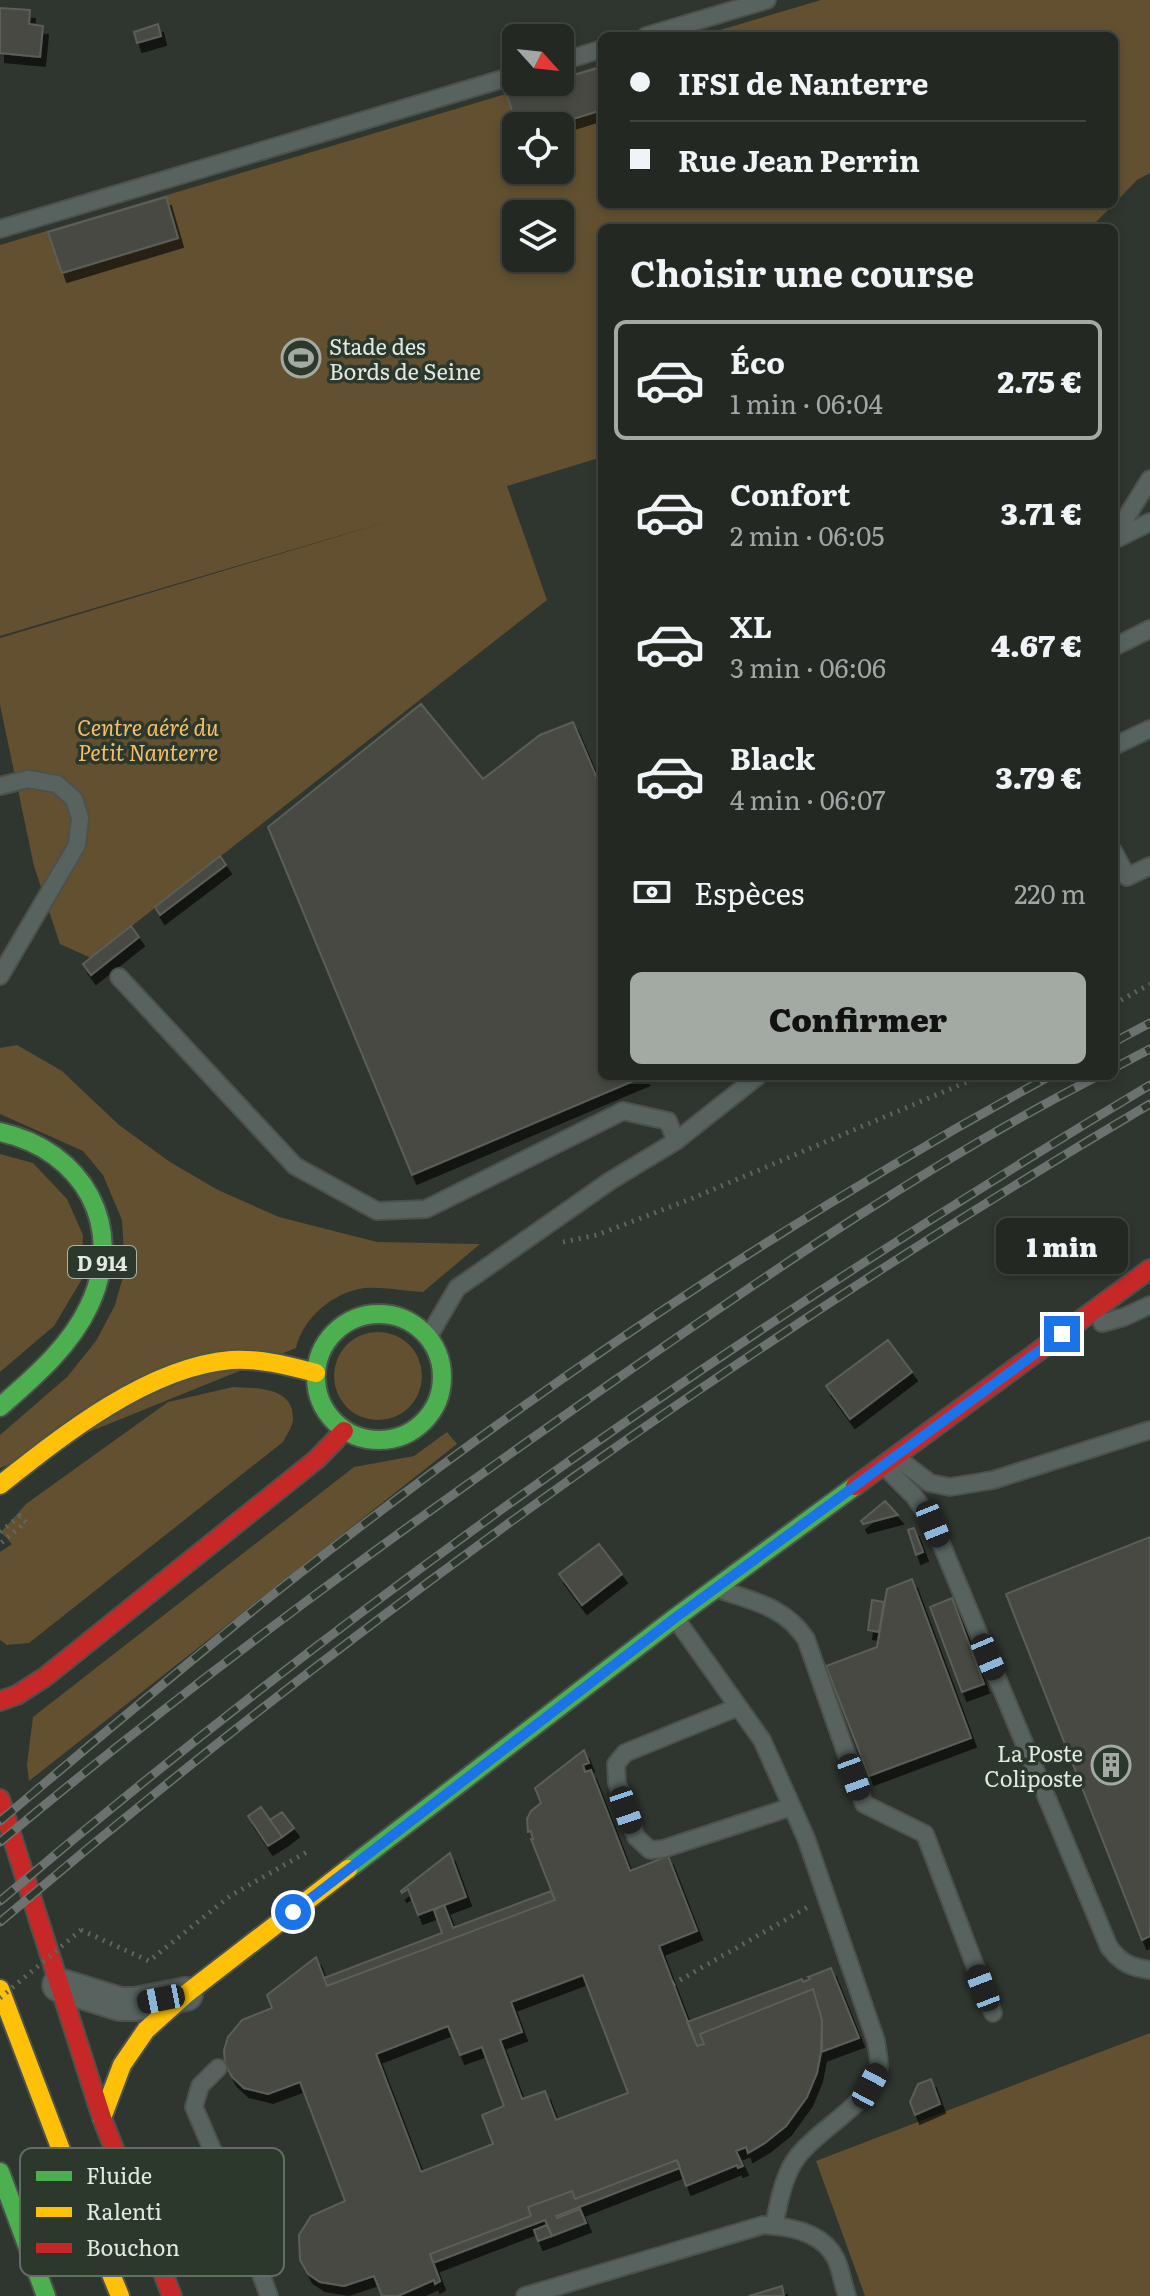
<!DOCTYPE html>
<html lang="fr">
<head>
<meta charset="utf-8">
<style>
	body { margin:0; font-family:Literata,serif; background:#2f3430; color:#f1f3f6; height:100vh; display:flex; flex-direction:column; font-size:30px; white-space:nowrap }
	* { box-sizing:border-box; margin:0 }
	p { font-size:26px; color:#a3a6a6 }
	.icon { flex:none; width:44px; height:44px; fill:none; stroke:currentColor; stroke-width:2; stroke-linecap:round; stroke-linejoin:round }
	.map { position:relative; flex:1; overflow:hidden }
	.drawer { position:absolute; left:598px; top:224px; width:520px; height:856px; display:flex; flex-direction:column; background:#232823; border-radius:12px; box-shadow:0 4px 12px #0003,0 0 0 2px #404441 }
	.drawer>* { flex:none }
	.guide { position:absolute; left:598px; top:32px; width:520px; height:176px; border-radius:12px; box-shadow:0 4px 12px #0003,0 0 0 2px #404441; display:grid; align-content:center; height:176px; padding:0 32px; background:#232823 }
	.needle { width:52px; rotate:117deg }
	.buttons { position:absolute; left:502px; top:24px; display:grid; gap:16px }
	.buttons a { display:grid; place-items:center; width:72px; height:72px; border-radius:12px; background:#232823; box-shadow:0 4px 12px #0003,0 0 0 2px #404441; font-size:40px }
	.end { position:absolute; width:36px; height:36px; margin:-18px; border:10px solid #1a73e8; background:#fff; box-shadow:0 0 0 4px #fff }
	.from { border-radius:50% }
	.bubble { position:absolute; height:56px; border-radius:12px; background:#232823; box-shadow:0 4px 12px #0003,0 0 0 2px #404441; font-size:26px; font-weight:800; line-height:56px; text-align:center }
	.car { position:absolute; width:24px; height:48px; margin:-24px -12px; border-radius:10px; box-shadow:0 0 6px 2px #0007; background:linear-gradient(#222 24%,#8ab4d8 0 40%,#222 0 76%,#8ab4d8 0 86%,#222 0) }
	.guide b { display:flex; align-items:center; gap:28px; height:76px; font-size:30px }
	.guide b+b { border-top:2px solid #404441 }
	.guide i { width:20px; height:20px; background:#f1f3f6 }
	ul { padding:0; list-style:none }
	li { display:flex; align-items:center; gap:24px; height:120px; margin:0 16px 12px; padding:0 16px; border:4px solid transparent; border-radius:12px }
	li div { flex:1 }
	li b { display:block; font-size:30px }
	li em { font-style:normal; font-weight:800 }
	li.current { border-color:#a3aaa3 }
	li>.icon { width:72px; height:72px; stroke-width:1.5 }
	h2 { padding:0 32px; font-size:36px; line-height:96px }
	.pay { display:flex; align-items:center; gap:20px; height:88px; padding:0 32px; font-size:30px }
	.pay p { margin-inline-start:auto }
	.primary-button { display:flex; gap:16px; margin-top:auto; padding:16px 32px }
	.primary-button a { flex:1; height:92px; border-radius:12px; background:#a3aaa3; color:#111; font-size:32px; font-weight:800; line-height:92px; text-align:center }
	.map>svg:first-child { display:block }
	.green { fill:#625031; fill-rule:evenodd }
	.building { fill:#464943; stroke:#5b5e58; stroke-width:2; fill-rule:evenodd; filter:url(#shadow) }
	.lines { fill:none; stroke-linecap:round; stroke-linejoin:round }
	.lane-casing { stroke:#4c514c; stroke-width:20 }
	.street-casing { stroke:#4c514c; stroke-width:36 }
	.fast-casing { stroke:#4c514c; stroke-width:22 }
	.slow-casing { stroke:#4c514c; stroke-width:22 }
	.jam-casing { stroke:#4c514c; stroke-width:22 }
	.path { stroke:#5d6662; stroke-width:5; stroke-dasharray:2 6; stroke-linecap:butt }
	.lane { stroke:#586360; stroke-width:16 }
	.street { stroke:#586360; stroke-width:32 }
	.fast { stroke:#4caf50; stroke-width:18 }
	.slow { stroke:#ffc107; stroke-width:18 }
	.jam { stroke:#c62828; stroke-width:18 }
	.rail-casing { stroke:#6b7270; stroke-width:9 }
	.rail { stroke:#2c382c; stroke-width:6; stroke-dasharray:18; stroke-linecap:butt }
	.path-bridge { stroke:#5d6662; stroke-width:5; stroke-dasharray:2 6; stroke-linecap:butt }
	.route { stroke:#1a73e8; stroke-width:10 }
	.labels { text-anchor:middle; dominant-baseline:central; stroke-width:7; stroke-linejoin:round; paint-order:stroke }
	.shield { fill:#2c382c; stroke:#abb4ab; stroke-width:2 }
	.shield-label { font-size:20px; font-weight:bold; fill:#e2e9e2 }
	.poi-label { font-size:22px; fill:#e2e9e2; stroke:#2c382c; text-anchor:start }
	.park-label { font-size:22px; font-style:italic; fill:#f5be67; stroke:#2c382c }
	.key { fill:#2c382c; stroke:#636d63; stroke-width:2 }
	.key-label { font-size:22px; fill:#e2e9e2 }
</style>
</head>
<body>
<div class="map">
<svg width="1150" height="2296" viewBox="0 0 1150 2296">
	<defs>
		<filter id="shadow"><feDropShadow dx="5" dy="9" stdDeviation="0" flood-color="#0009"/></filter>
	</defs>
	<rect width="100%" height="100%" fill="#2f352f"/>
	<path class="green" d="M 821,0 L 1150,0 L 1150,173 L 1137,180 L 1114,204 L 1114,36 L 700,36 Z
		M 602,65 L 602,204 L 1114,204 L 1090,228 L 602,228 L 602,457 L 507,486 L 547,600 L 91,958 L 60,944 L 34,866 L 0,705 L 0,638 L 396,519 L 0,636 L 0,245 L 546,82 L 560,82 L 560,78 ZM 516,126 L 560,126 L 560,170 L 516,170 ZM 516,214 L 560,214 L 560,258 L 516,258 Z
		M 17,1045 L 62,1071 L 119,1125 L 170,1162 L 218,1190 L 279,1217 L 377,1242 L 480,1244 L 423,1292 C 404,1291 383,1287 365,1288 C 333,1292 303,1318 296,1348 L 0,1468 L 0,1435 L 67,1377 L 96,1341 L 115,1305 L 125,1270 L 122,1220 L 103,1175 L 83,1151 L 0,1114 L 0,1048 Z
		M 0,1154 L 33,1163 L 67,1199 L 83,1235 L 82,1279 L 54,1326 L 0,1372 Z
		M334 1376a44 44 0 1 1 88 0a44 44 0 1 1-88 0Z
		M 233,1387 C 255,1388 294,1386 293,1419 C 293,1426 286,1436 283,1442 L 29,1643 L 7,1645 L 0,1640 L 0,1552 L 12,1544 L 1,1532 L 26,1504 L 168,1402 Z
		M 447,1432 L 457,1444 L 29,1781 L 27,1765 L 33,1717 L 354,1467 L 414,1456 Z
		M 1150,2033 L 1150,2296 L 865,2296 L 816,2161 Z"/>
	<path class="building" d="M 0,8 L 30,10 L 29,24 L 43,26 L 40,57 L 0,53 Z
		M 158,24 L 161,36 L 137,43 L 134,32 Z
		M 602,67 L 602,110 L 550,126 L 517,126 L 507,95 L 550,82 L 560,82 L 560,79 Z
		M 166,197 L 178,238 L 62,273 L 48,232 Z
		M 421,704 L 483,779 L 540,735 L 573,722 L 602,790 L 602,1076 L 645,1076 L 412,1175 L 268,827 Z
		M 220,856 L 226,865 L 160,915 L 155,907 Z
		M 131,926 L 139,937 L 91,975 L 83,964 Z
		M 888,1340 L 912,1372 L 850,1419 L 826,1386 Z
		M 885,1501 L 898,1515 L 863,1524 L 861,1521 Z
		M 914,1528 L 923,1552 L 916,1555 L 908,1530 Z
		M 1150,1537 L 1150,1936 L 1142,1940 L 1006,1594 Z
		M 599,1544 L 622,1574 L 582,1605 L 559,1574 Z
		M 912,1579 L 971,1738 L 869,1776 L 826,1666 L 877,1647 L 887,1589 Z
		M 952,1598 L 984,1684 L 962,1692 L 930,1607 Z
		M 872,1600 L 884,1602 L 879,1632 L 868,1630 Z
		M 584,1750 L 589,1763 L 583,1765 L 585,1772 L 591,1770 L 630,1871 L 668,1856 L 697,1931 L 659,1946 L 697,2046 L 704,2044 L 700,2034 L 813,1989 L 822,2020 L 822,2047 L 817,2073 L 807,2097 L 786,2126 L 765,2143 L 748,2153 L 746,2147 L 736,2151 L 743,2166 L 738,2168 L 737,2165 L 686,2186 L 677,2160 L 575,2199 L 572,2191 L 528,2207 L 531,2216 L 430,2254 L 440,2281 L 435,2284 L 434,2280 L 398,2296 L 382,2296 L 374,2276 L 344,2286 L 320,2282 L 308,2274 L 300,2260 L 299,2235 L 311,2216 L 345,2201 L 300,2082 L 268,2094 L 244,2088 L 232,2077 L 225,2064 L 224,2050 L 228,2037 L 242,2020 L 272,2008 L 267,1995 L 316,1957 L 327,1986 L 555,1900 L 531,1839 L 533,1839 L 531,1831 L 528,1832 L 527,1819 L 531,1811 L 541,1803 L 535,1788 ZM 583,1975 L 628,2093 L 556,2120 L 545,2091 L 522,2099 L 500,2040 L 522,2032 L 511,2002 ZM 448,2026 L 460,2055 L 482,2047 L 504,2106 L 482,2115 L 493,2144 L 421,2172 L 376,2054 Z
		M 261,1807 L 282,1837 L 268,1846 L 248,1816 Z
		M 282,1812 L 294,1828 L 282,1837 L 270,1820 Z
		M 450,1853 L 466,1897 L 418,1915 L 408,1889 L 402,1893 L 401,1891 Z
		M 551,1891 L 555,1900 L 327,1986 L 324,1978 L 442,1933 L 434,1910 L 444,1905 L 453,1928 Z
		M 831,1968 L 859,2038 L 821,2052 L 822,2020 L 813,1989 L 700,2034 L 704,2044 L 697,2046 L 687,2022 L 802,1979 L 803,1982 L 810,1979 L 808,1977 Z
		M 931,2079 L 940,2104 L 915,2115 L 910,2102 L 918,2084 Z
		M 677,2160 L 680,2168 L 556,2216 L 557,2218 L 580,2209 L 586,2223 L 552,2236 L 545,2220 L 433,2263 L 430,2254 L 531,2216 L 528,2207 L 572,2191 L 575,2199 Z
		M 547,2225 L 552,2236 L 538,2241 L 534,2230 Z
		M 782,2286 L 784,2296 L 749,2296 Z"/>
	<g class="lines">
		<g class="lane-casing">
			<path id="lane" d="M 646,36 L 767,0
				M 560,62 L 602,49
				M 0,229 L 516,75
				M 1114,537 L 1150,479
				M 1114,540 L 1150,522
				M 1114,647 L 1150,629
				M 1114,746 L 1150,729
				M 0,786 L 28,779 L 57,784 L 74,799 L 80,818 L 77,845 L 0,976
				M 1114,852 L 1127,877 L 1150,866
				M 119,977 L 295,1166 L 377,1211 L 426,1209 L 623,1111 L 668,1121 L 676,1141
				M 1102,1323 L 1124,1317 L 1150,1305
				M 429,1336 L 457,1288 L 610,1181 L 676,1141 L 758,1076
				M 897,1458 L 930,1483 L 950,1487 L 993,1480 L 1150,1430
				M 885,1467 L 914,1496 L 933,1524 L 1109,1947 C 1121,1963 1130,1967 1150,1970
				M 721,1590 C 755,1602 785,1607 806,1639 L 864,1804 L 925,1834 L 993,2013
				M 676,1619 L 762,1740 L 806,1838 L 876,2041 C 877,2050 881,2063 878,2072 C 865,2107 820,2128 798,2156 C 783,2175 779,2203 774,2225
				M 738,1707 L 625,1753 L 616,1764 L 617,1783 L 636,1837 L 650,1850 L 663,1849 L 791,1807
				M 218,2068 L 200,2086 L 194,2107 L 233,2198 L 269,2296
				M 525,2296 L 763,2225 C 788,2226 823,2232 836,2259 C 841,2270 843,2284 847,2296"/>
		</g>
		<g class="street-casing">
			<path id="street" d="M 59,1985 L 120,2004 L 135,2004 L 186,1994"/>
		</g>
		<g class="fast-casing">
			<path id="fast" d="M 0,1132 C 83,1150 127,1227 89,1306 C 70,1347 33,1378 0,1407
				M316 1377a63 63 0 1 1 126 0a63 63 0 1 1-126 0Z
				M 348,1869 L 675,1618 L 855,1486
				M 0,2172 L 46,2296"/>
		</g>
		<g class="slow-casing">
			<path id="slow" d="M 0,1485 C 63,1435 148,1367 231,1360 C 259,1358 289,1366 316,1373
				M 0,1989 L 72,2179 L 120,2296
				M 102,2118 L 122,2065 L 146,2030 L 186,1994 L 348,1869
				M 171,2295 L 171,2296"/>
		</g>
		<g class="jam-casing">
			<path id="jam" d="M 855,1486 L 1150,1269
				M 0,1701 L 17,1695 L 45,1677 L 317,1459 L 344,1431
				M 0,1799 L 102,2118 L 172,2296"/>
		</g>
		<path class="path" d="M 1114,1004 L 1150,984
			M 563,1242 L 597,1235 L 693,1198 L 981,1076
			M 0,1532 L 20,1516 L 26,1522 L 0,1544
			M 81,1930 L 149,1961 L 230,1896 L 307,1852
			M 673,1984 L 808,1907"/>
		<use href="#lane" class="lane"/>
		<use href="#street" class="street"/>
		<use href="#fast" class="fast"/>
		<use href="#slow" class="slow"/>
		<use href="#jam" class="jam"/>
		<g class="rail-casing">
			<path id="rail" d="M 1114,1042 L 1150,1023
				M 1114,1068 L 1150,1049
				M 0,1821 C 96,1740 191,1659 290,1581 C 529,1393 783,1221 1050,1076
				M 0,1842 C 196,1678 404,1527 614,1381 C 770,1273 928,1163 1098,1076
				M 0,1901 C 359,1596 746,1326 1150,1085
				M 0,1922 C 359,1617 745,1343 1150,1104"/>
		</g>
		<use href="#rail" class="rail"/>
		<path class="path-bridge" d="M 0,1998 L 81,1930"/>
	</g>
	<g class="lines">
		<path class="route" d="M 293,1912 L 675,1618 L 1062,1334"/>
	</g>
	<defs>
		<g id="stadium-ring" transform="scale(2)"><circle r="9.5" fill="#2c382c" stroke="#a3aaa3" stroke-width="1.5"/><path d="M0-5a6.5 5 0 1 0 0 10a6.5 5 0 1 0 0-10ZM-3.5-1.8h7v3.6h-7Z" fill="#a3aaa3"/></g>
		<g id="building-ring" transform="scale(2)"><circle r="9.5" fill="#2c382c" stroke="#a3aaa3" stroke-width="1.5"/><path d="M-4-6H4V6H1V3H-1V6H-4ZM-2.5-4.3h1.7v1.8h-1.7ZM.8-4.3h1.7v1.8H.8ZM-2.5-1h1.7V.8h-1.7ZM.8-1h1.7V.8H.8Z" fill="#a3aaa3"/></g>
	</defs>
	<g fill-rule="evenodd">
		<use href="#stadium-ring" x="301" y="358"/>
		<use href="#building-ring" x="1111" y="1765"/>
	</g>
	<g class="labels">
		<rect class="shield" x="68" y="1246" width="68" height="32" rx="6"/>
		<g class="shield-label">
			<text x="102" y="1262">D 914</text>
		</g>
		<g class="poi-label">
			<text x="329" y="345">Stade des<tspan x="329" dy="25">Bords de Seine</tspan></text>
			<text x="1083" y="1752" text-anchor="end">La Poste<tspan x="1083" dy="25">Coliposte</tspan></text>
		</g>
		<g class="park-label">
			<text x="148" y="726">Centre aéré du<tspan x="148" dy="25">Petit Nanterre</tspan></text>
		</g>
	</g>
	<rect x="20" y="2148" width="264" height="128" rx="12" class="key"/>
	<rect x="36" y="2171" width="36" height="10" fill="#4caf50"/>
	<rect x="36" y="2207" width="36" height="10" fill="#ffc107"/>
	<rect x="36" y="2243" width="36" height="10" fill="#c62828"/>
	<g class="key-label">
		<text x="86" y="2184">Fluide</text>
		<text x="86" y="2220">Ralenti</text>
		<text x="86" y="2256">Bouchon</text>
	</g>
</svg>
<div class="buttons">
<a><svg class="needle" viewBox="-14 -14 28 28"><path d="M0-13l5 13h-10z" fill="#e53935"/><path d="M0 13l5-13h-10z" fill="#a3a6a6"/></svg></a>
<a><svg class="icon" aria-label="locate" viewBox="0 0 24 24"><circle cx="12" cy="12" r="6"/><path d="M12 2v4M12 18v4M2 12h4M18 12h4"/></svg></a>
<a><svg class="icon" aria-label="layers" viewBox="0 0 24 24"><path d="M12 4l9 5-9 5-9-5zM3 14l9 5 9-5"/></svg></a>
</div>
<i class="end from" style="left:293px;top:1912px"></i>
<i class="end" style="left:1062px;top:1334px"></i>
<div class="bubble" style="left:996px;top:1218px;width:132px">1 min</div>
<i class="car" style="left:933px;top:1524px;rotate:158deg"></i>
<i class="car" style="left:988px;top:1657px;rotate:157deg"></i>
<i class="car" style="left:854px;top:1777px;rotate:160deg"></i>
<i class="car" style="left:626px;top:1810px;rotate:161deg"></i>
<i class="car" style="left:983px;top:1988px;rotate:339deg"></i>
<i class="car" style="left:161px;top:1999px;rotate:259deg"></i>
<i class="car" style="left:870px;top:2086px;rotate:28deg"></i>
<div class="guide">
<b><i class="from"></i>IFSI de Nanterre</b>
<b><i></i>Rue Jean Perrin</b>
</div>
<section class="drawer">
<h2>Choisir une course</h2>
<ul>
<li class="current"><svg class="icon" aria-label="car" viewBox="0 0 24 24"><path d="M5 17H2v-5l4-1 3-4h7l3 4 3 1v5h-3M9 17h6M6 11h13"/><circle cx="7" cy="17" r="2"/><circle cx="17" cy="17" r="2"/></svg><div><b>Éco</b><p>1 min · 06:04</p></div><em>2.75 €</em></li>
<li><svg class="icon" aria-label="car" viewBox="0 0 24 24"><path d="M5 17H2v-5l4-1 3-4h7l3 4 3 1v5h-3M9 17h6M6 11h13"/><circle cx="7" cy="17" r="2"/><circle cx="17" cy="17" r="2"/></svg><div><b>Confort</b><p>2 min · 06:05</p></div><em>3.71 €</em></li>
<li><svg class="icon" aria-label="car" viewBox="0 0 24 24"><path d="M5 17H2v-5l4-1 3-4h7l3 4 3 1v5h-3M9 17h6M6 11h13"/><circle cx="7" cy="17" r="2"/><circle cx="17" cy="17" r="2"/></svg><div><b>XL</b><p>3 min · 06:06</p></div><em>4.67 €</em></li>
<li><svg class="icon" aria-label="car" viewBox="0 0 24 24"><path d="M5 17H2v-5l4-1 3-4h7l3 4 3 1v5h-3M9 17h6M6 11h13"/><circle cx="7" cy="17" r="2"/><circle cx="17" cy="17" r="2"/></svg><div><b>Black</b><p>4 min · 06:07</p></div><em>3.79 €</em></li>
</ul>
<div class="pay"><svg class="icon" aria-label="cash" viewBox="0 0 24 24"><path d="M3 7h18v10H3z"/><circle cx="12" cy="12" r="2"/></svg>Espèces<p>220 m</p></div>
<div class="primary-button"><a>Confirmer</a></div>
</section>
</div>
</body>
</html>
